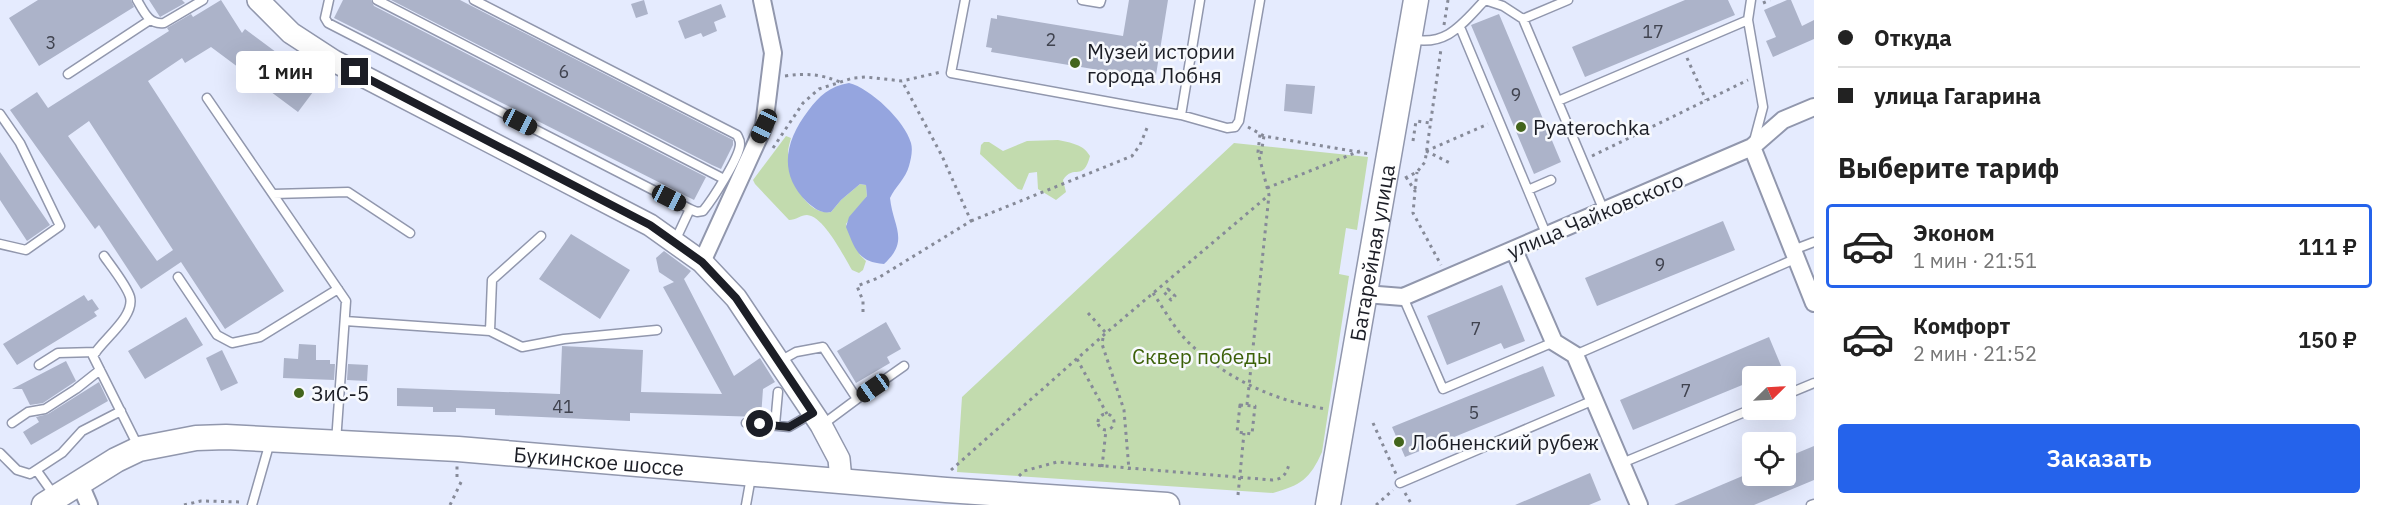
<!DOCTYPE html>
<html lang="ru">
<head>
<meta charset="utf-8">
<style>
	body { margin:0; font-family:"IBM Plex Sans",sans-serif; background:#f6f6f6; color:#222; height:100vh; display:flex; flex-direction:column; font-size:22px; white-space:nowrap }
	* { box-sizing:border-box; margin:0 }
	p { font-size:20px; color:#767676 }
	.icon { flex:none; width:33px; height:33px; fill:none; stroke:currentColor; stroke-width:2; stroke-linecap:round; stroke-linejoin:round }
	.map { position:relative; flex:1; overflow:hidden }
	.panel { display:flex; flex-direction:column; background:#fff; width:570px }
	.panel>* { flex:none }
	.guide { display:grid; align-content:center; height:132px; padding:0 24px; background:#fff }
	.needle { width:39px; rotate:66deg }
	.tools { position:absolute; left:1742px; top:366px; display:grid; gap:12px }
	.tools a { display:grid; place-items:center; width:54px; height:54px; border-radius:6px; background:#fff; box-shadow:0 6px 24px #0002; font-size:30px }
	.end { position:absolute; width:27px; height:27px; margin:-14px; border:8px solid #1c1e26; background:#fff; box-shadow:0 0 0 3px #fff }
	.from { border-radius:50% }
	.bubble { position:absolute; height:42px; border-radius:6px; background:#fff; box-shadow:0 6px 24px #0002; font-size:20px; font-weight:600; line-height:42px; text-align:center }
	.car { position:absolute; width:18px; height:36px; margin:-18px -9px; border-radius:8px; box-shadow:0 0 4px 2px #0007; background:linear-gradient(#222 24%,#8ab4d8 0 40%,#222 0 76%,#8ab4d8 0 86%,#222 0) }
	.guide b { display:flex; align-items:center; gap:21px; height:57px; font-size:22px }
	.guide b+b { border-top:2px solid #e0e0e0 }
	.guide i { width:15px; height:15px; background:#222 }
	ul { padding:0; list-style:none }
	li { display:flex; align-items:center; gap:18px; height:84px; margin:0 12px 9px; padding:0 12px; border:3px solid transparent; border-radius:6px }
	li div { flex:1 }
	li b { display:block; font-size:22px }
	li em { font-style:normal; font-weight:600 }
	li.on { border-color:#2563eb }
	li>.icon { width:54px; height:54px; stroke-width:1.5 }
	h2 { padding:0 24px; font-size:27px; line-height:72px }
	.primary-button { display:flex; gap:12px; margin-top:auto; padding:12px 24px }
	.primary-button a { flex:1; height:69px; border-radius:6px; background:#2563eb; color:#fff; font-size:24px; font-weight:600; line-height:69px; text-align:center }
	main { display:flex; flex:1; min-height:0 }
	.map>svg:first-child { display:block }
	.green { fill:#c2dbae }
	.water { fill:#95a5df }
	.building { fill:#acb3c9; fill-rule:evenodd }
	.lines { fill:none; stroke-linecap:round; stroke-linejoin:round }
	.service-casing { stroke:#9197ad; stroke-width:11 }
	.minor-casing { stroke:#9197ad; stroke-width:20 }
	.tertiary-casing { stroke:#9197ad; stroke-width:24 }
	.secondary-casing { stroke:#9197ad; stroke-width:27 }
	.path { stroke:#868a98; stroke-width:3; stroke-dasharray:3 4.5; stroke-linecap:butt }
	.service { stroke:#fff; stroke-width:8 }
	.minor { stroke:#fff; stroke-width:16 }
	.tertiary { stroke:#fff; stroke-width:21 }
	.secondary { stroke:#fff; stroke-width:24 }
	.route { stroke:#1c1e26; stroke-width:8 }
	.poi-dot { fill:#43651c; stroke:#f7f9fd; stroke-width:2 }
	.labels { text-anchor:middle; dominant-baseline:central; stroke-width:5; stroke-linejoin:round; paint-order:stroke }
	.number-label { font-size:18px; fill:#40434f }
	.poi-label { font-size:21px; fill:#1c1e26; stroke:#f7f9fd; text-anchor:start }
	.street-label { font-size:21px; fill:#1c1e26; stroke:#f7f9fd }
	.park-label { font-size:21px; fill:#3b6008; stroke:#f7f9fd }
</style>
</head>
<body>
<main>
<div class="map">
<svg width="1814" height="505" viewBox="0 0 1814 505">
	<rect width="100%" height="100%" fill="#e5ebfe"/>
	<path class="green" d="M 786,136 L 791,138 C 790,142 788,148 788,152 C 788,174 804,216 831,212 L 841,200 L 860,184 L 866,185 L 867,196 L 846,224 L 860,255 L 866,261 L 863,270 L 859,273 L 852,270 C 844,257 824,216 807,215 C 801,215 796,220 789,220 L 755,184 L 753,180 Z
		M 1058,140 C 1071,143 1083,144 1090,156 C 1083,183 1074,163 1063,180 L 1066,192 L 1056,200 L 1038,189 L 1037,172 L 1029,173 L 1022,190 L 1018,189 L 980,154 L 981,145 L 984,142 L 989,142 L 1003,151 L 1027,141 Z
		M 1234,143 L 1368,157 L 1357,230 L 1346,228 L 1339,274 L 1349,276 L 1322,452 C 1310,479 1301,485 1273,493 L 957,472 L 962,397 Z"/>
	<path class="water" d="M 849,83 C 870,88 905,121 911,143 C 913,150 911,159 909,166 C 906,178 895,187 890,198 C 893,227 910,240 884,264 C 858,262 855,249 846,227 L 849,217 L 867,196 L 866,185 L 860,184 L 841,200 L 831,212 C 821,214 814,208 807,202 C 777,173 786,140 808,111 C 819,96 830,86 849,83 Z"/>
	<path class="building" d="M 38,0 L 131,0 L 134,7 L 39,66 L 9,18 Z
		M 149,0 L 182,0 L 185,3 L 160,17 Z
		M 221,0 L 242,33 L 245,29 L 319,84 L 298,112 L 211,47 L 185,63 L 182,58 L 148,81 L 284,291 L 225,329 L 181,262 L 141,289 L 99,225 L 95,229 L 10,110 L 37,92 L 48,108 L 169,31 L 167,28 L 191,14 L 193,17 ZM 89,121 L 173,250 L 157,261 L 68,136 Z
		M 343,0 L 371,0 L 374,6 L 706,177 L 694,200 L 334,18 Z
		M 391,0 L 460,0 L 733,140 L 733,145 L 721,169 L 712,165 Z
		M 644,0 L 648,14 L 636,18 L 631,4 Z
		M 1129,0 L 1168,0 L 1156,75 L 1136,72 L 1135,76 L 991,52 L 992,48 L 986,47 L 991,18 L 997,19 L 997,15 L 1123,36 Z
		M 1685,0 L 1728,0 L 1735,15 L 1585,77 L 1572,47 Z
		M 1787,0 L 1791,0 L 1802,26 L 1814,20 L 1814,39 L 1773,57 L 1766,41 L 1776,37 L 1764,10 Z
		M 721,4 L 726,17 L 714,22 L 717,31 L 703,37 L 701,33 L 685,39 L 678,21 Z
		M 1499,14 L 1561,162 L 1534,174 L 1471,25 Z
		M 1286,84 L 1315,86 L 1312,114 L 1284,111 Z
		M 0,152 L 50,225 L 27,241 L 0,200 Z
		M 1723,221 L 1735,250 L 1597,306 L 1585,278 Z
		M 571,234 L 630,270 L 600,319 L 539,279 Z
		M 664,251 L 691,271 L 684,279 L 734,376 L 760,358 L 775,382 L 763,389 L 761,417 L 630,413 L 630,421 L 495,415 L 495,409 L 456,408 L 456,412 L 433,412 L 433,407 L 397,406 L 397,388 L 560,394 L 562,346 L 643,350 L 641,392 L 722,394 L 663,287 L 674,282 L 659,272 L 656,258 Z
		M 1502,285 L 1525,341 L 1504,349 L 1501,343 L 1447,365 L 1427,316 Z
		M 84,295 L 88,301 L 92,299 L 99,309 L 94,312 L 97,316 L 17,365 L 3,344 Z
		M 186,317 L 203,345 L 145,379 L 128,351 Z
		M 886,322 L 901,349 L 887,357 L 890,363 L 856,383 L 837,351 Z
		M 1769,337 L 1782,368 L 1762,376 L 1752,376 L 1752,381 L 1633,430 L 1620,400 Z
		M 299,344 L 316,345 L 316,360 L 330,360 L 330,364 L 335,364 L 334,380 L 283,378 L 284,358 L 298,359 Z
		M 222,350 L 238,383 L 221,391 L 206,358 Z
		M 66,361 L 76,381 L 43,403 L 30,405 L 22,389 L 12,389 Z
		M 348,364 L 368,365 L 367,381 L 347,380 Z
		M 1543,366 L 1555,396 L 1405,457 L 1392,427 Z
		M 99,382 L 108,401 L 31,445 L 23,432 L 39,422 L 36,417 L 48,414 Z
		M 1814,446 L 1814,480 L 1754,505 L 1674,505 L 1752,472 L 1752,476 L 1785,476 L 1785,458 Z
		M 1590,473 L 1601,500 L 1589,505 L 1515,505 Z"/>
	<g class="lines">
		<g class="service-casing">
			<path id="service" d="M 137,0 C 144,12 149,25 164,23 L 203,0
				M 329,0 L 325,18 L 328,23 L 690,209 L 675,241
				M 377,0 L 724,179
				M 474,0 L 737,135 C 739,139 740,140 740,144 C 740,157 712,200 703,211 L 697,212 L 690,209
				M 965,0 L 951,73 L 1181,115 L 1227,128 L 1235,127 L 1239,121 L 1260,0
				M 1082,0 L 1100,3 L 1101,0
				M 1751,0 L 1748,20 L 1763,107 L 1754,141
				M 1523,19 L 1568,0
				M 1460,27 L 1547,236
				M 1410,39 C 1447,47 1462,24 1485,0 L 1503,6 L 1523,19 L 1604,211
				M 68,74 L 150,20
				M 207,98 L 346,301 L 336,442
				M 1558,101 L 1748,20
				M 0,114 L 20,143 L 60,226 L 26,250 L 0,244
				M 1181,115 L 1200,0
				M 1528,190 L 1551,180
				M 273,194 L 348,192 L 410,233
				M 1793,250 L 1814,242
				M 104,256 C 111,266 127,286 130,297 C 135,317 103,339 93,356 L 138,446
				M 178,277 L 217,335 L 232,343 L 260,337 L 338,289
				M 1403,297 L 1443,389 L 1554,342
				M 345,321 L 490,331 L 522,347 L 564,339 L 657,330
				M 490,331 L 492,280 L 541,236
				M 1575,355 L 1797,258
				M 780,361 L 796,352 L 823,347 L 857,399 L 822,425
				M 39,365 L 58,353 L 96,352
				M 1785,395 L 1814,383
				M 857,399 L 904,366
				M 12,423 L 28,412 L 45,409 L 76,389 L 100,370
				M 746,423 L 789,427 L 813,413
				M 775,425 L 778,392
				M 0,453 L 17,470 L 30,474 L 62,453 L 82,431 L 121,411
				M 1622,463 L 1752,409
				M 37,471 L 54,495
				M 1400,483 L 1594,400
				M 252,505 L 270,442
				M 746,505 L 751,477
				M 1811,505 L 1814,504"/>
		</g>
		<g class="minor-casing">
			<path id="minor" d="M 1752,147 L 1814,303
				M 1514,250 L 1554,342 L 1575,355 L 1639,505
				M 702,262 L 764,126 L 773,53 L 762,0
				M 1365,294 L 1403,297 L 1752,147 L 1783,120 L 1814,107
				M 80,484 L 89,505"/>
		</g>
		<g class="tertiary-casing">
			<path id="tertiary" d="M 258,0 L 291,33 L 334,61 L 650,225 L 702,262 L 736,298 L 821,425 L 839,459 L 841,480"/>
		</g>
		<g class="secondary-casing">
			<g id="secondary">
				<path id="s1" d="M 44,505 L 116,460 L 139,449 L 196,438 L 226,437 L 458,449 L 946,490 L 1167,505"/>
				<path id="s2" d="M 1328,505 L 1416,0"/>
			</g>
		</g>
		<path class="path" d="M 1763,3 L 1770,0
			M 1444,25 L 1448,0
			M 1687,58 L 1706,100
			M 785,76 C 806,73 820,74 840,82
			M 1248,127 L 1264,136 L 1370,154
			M 1413,141 L 1416,121 L 1430,123
			M 773,148 L 803,103 L 819,89 L 853,78 L 866,77 L 902,81 L 941,72
			M 1426,151 L 1488,124
			M 1426,151 L 1452,164
			M 1261,154 L 1264,136
			M 1592,156 L 1748,80
			M 1406,177 L 1415,191 L 1413,213 L 1441,265
			M 1405,178 L 1417,172 L 1425,162 L 1441,49
			M 1267,188 L 1360,151
			M 1415,189 L 1417,172
			M 971,221 L 1132,156 L 1140,145 L 1147,128
			M 1168,289 L 1175,296 L 1171,300 L 1164,292 Z
			M 1153,293 C 1164,309 1174,328 1188,342 C 1225,378 1276,402 1327,409
			M 863,312 L 863,301 L 857,286 L 878,278 L 971,221 L 942,156 L 902,81
			M 1088,313 L 1106,333
			M 1103,338 L 1102,344 L 1124,410 L 1129,470
			M 1077,359 L 1107,414
			M 1240,405 L 1255,406 L 1252,434 L 1237,432 Z
			M 1247,405 L 1269,195 L 1258,152 L 1260,134
			M1098 422a8 8 0 1 1 16 0a8 8 0 1 1-16 0Z
			M 1373,423 L 1396,474
			M 1102,467 L 1106,430
			M 951,470 L 1106,333 L 1269,195
			M 1019,476 L 1024,471 L 1057,462 L 1272,480 C 1285,479 1286,473 1290,462
			M 457,477 L 457,466
			M 1405,493 L 1412,505
			M 1238,495 L 1244,433
			M 184,505 L 201,501 L 243,502
			M 450,505 L 463,478
			M 1376,505 L 1393,490"/>
		<use href="#service" class="service"/>
		<use href="#minor" class="minor"/>
		<use href="#tertiary" class="tertiary"/>
		<use href="#secondary" class="secondary"/>
	</g>
	<g class="lines">
		<path class="route" d="M 355,72 L 650,225 L 702,262 L 736,298 L 813,413 L 789,427 L 760,424"/>
	</g>
	<g class="poi-dot">
		<circle cx="1075" cy="63" r="6"/>
		<circle cx="1521" cy="127" r="6"/>
		<circle cx="299" cy="393" r="6"/>
		<circle cx="1399" cy="442" r="6"/>
	</g>
	<g class="labels">
		<g class="number-label">
			<text x="1653" y="31">17</text>
			<text x="1051" y="39">2</text>
			<text x="51" y="42">3</text>
			<text x="564" y="71">6</text>
			<text x="1516" y="94">9</text>
			<text x="1660" y="264">9</text>
			<text x="1476" y="328">7</text>
			<text x="1686" y="390">7</text>
			<text x="563" y="406">41</text>
			<text x="1474" y="412">5</text>
		</g>
		<g class="poi-label">
			<text x="1087" y="51">Музей истории<tspan x="1087" dy="24">города Лобня</tspan></text>
			<text x="1533" y="127">Pyaterochka</text>
			<text x="311" y="393">ЗиС-5</text>
			<text x="1411" y="442">Лобненский рубеж</text>
		</g>
		<g class="street-label">
			<text transform="translate(1595 215) rotate(-23)">улица Чайковского</text>
			<text stroke="none"><textPath href="#s2" startOffset="256">Батарейная улица</textPath></text>
			<text stroke="none"><textPath href="#s1" startOffset="572">Букинское шоссе</textPath></text>
		</g>
		<g class="park-label">
			<text x="1202" y="356">Сквер победы</text>
		</g>
	</g>
</svg>
<div class="tools">
<a><svg class="needle" viewBox="-14 -14 28 28"><path d="M0-13l5 13h-10z" fill="#e53935"/><path d="M0 13l5-13h-10z" fill="#767676"/></svg></a>
<a><svg class="icon" aria-label="locate" viewBox="0 0 24 24"><circle cx="12" cy="12" r="6"/><path d="M12 2v4M12 18v4M2 12h4M18 12h4"/></svg></a>
</div>
<i class="end from" style="left:760px;top:424px"></i>
<i class="end" style="left:355px;top:72px"></i>
<div class="bubble" style="left:236px;top:51px;width:99px">1 мин</div>
<i class="car" style="left:520px;top:122px;rotate:117deg"></i>
<i class="car" style="left:764px;top:126px;rotate:205deg"></i>
<i class="car" style="left:669px;top:198px;rotate:117deg"></i>
<i class="car" style="left:873px;top:388px;rotate:235deg"></i>
</div>
<section class="panel">
<div class="guide">
<b><i class="from"></i>Откуда</b>
<b><i></i>улица Гагарина</b>
</div>
<h2>Выберите тариф</h2>
<ul>
<li class="on"><svg class="icon" aria-label="car" viewBox="0 0 24 24"><path d="M5 17H2v-5l4-1 3-4h7l3 4 3 1v5h-3M9 17h6M6 11h13"/><circle cx="7" cy="17" r="2"/><circle cx="17" cy="17" r="2"/></svg><div><b>Эконом</b><p>1 мин · 21:51</p></div><em>111 ₽</em></li>
<li><svg class="icon" aria-label="car" viewBox="0 0 24 24"><path d="M5 17H2v-5l4-1 3-4h7l3 4 3 1v5h-3M9 17h6M6 11h13"/><circle cx="7" cy="17" r="2"/><circle cx="17" cy="17" r="2"/></svg><div><b>Комфорт</b><p>2 мин · 21:52</p></div><em>150 ₽</em></li>
</ul>
<div class="primary-button"><a>Заказать</a></div>
</section>
</main>
</body>
</html>
